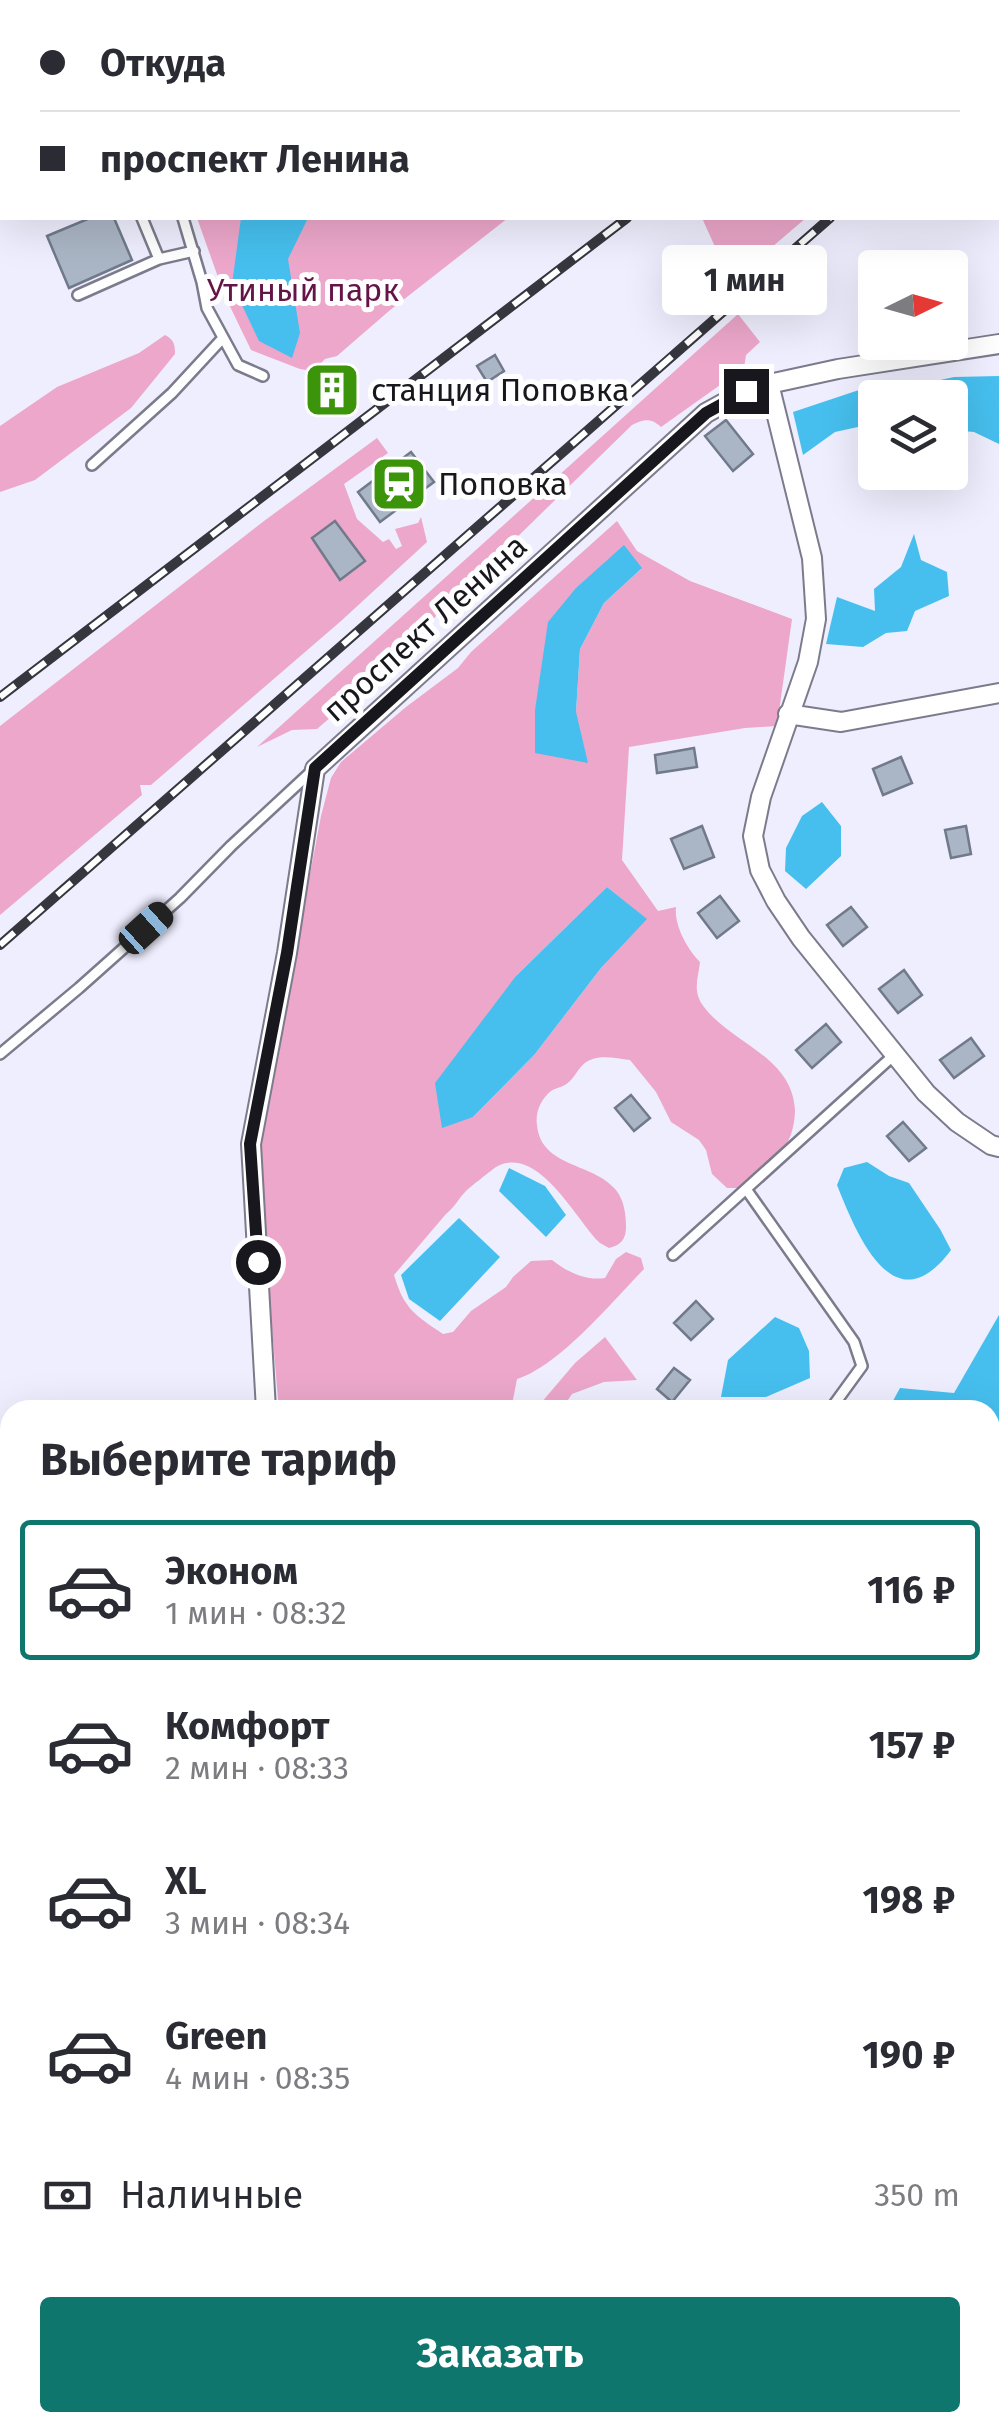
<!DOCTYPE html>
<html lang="ru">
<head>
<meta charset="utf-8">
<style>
	body { margin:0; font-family:"Fira Sans",sans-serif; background:#f2f2f3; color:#2b2b33; height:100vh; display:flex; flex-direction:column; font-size:38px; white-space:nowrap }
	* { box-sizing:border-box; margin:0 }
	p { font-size:32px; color:#7c7c81 }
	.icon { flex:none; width:55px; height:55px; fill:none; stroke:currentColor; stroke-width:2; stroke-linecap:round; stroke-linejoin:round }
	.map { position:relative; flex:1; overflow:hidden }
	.sheet { position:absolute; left:0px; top:1400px; width:1000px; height:1032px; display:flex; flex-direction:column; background:#fff; border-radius:30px 30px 0 0; box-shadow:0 10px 40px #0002 }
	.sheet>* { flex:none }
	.top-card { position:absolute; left:0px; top:0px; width:1000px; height:220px; box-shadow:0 10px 40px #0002; display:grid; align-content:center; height:220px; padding:0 40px; background:#fff }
	.needle { width:65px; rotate:85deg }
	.fabs { position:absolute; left:858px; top:250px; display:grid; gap:20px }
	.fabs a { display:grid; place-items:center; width:110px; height:110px; border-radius:10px; background:#fff; box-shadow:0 10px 40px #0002; font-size:50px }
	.end { position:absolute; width:45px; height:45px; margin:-22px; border:12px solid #17171d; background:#fff; box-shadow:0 0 0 5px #fff }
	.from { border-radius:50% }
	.bubble { position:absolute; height:70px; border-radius:10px; background:#fff; box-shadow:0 10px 40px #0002; font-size:32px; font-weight:700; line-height:70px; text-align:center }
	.car { position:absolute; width:30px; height:60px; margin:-30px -15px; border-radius:12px; box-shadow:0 0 8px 2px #0007; background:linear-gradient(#222 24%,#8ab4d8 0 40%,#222 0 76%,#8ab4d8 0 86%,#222 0) }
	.top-card b { display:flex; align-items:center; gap:35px; height:95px; font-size:38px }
	.top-card b+b { border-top:2px solid #e1e1e2 }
	.top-card i { width:25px; height:25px; background:#2b2b33 }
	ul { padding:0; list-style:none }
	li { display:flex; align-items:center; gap:30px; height:140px; margin:0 20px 15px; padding:0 20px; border:5px solid transparent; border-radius:10px }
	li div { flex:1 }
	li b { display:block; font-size:38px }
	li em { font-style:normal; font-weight:700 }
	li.current { border-color:#0f766e }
	li>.icon { width:90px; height:90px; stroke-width:1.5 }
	h2 { padding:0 40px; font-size:45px; line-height:120px }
	.pay { display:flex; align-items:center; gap:25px; height:110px; padding:0 40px; font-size:38px }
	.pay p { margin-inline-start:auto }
	.action { display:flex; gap:20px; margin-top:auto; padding:20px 40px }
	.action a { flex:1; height:115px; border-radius:10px; background:#0f766e; color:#fff; font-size:40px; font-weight:700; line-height:115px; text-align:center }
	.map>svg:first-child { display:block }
	.green { fill:#eca7ca; fill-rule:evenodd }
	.water { fill:#46bfee }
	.building { fill:#aab5c5; stroke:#707a8a; stroke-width:2.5 }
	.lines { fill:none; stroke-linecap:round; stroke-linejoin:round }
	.service-casing { stroke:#7c7b8c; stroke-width:14 }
	.minor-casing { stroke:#7c7b8c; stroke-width:22 }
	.service { stroke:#fff; stroke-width:9 }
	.minor { stroke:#fff; stroke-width:18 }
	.rail-casing { stroke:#36363e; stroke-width:10 }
	.rail { stroke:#fefefe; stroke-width:6; stroke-dasharray:19; stroke-linecap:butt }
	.route { stroke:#17171d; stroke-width:12 }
	.labels { text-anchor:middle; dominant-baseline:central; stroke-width:10; stroke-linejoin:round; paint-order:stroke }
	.park-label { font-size:32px; fill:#641446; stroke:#fefefe }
	.poi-label { font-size:32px; fill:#17171d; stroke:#fefefe; text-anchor:start }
	.street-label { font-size:32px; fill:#17171d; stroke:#fefefe }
</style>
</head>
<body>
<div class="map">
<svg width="999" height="2431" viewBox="0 0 999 2431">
	<rect width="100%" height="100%" fill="#efeefe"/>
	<path class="green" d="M 197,218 L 508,218 L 389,311 L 337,356 L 325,359 L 313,371 L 300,369 L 251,350 L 224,294 Z
		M 702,218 L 806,218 L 731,282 Z
		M 738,314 L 760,342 L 746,355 L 744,368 L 661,427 C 651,418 644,419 632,425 L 347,703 L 317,729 L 292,730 L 257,747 Z
		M 165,335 C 174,340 175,344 175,354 L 131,408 L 35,480 L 0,492 L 0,426 L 57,387 L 139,353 Z
		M 377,438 L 388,453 L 344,484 L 357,519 L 383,542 L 389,539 L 396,549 L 402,546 L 395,529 L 418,523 L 421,517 L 427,542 L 341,621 L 151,785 L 140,785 L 142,795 L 0,915 L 0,726 L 264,521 Z
		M 617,521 L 637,551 L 690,581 L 792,619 L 777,726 L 745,728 L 629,747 L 622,860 L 658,911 L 676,907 C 674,925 687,949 700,962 C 698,980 692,991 704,1007 C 732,1044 792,1056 795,1110 C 795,1121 792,1137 785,1146 C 772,1162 753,1175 738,1188 L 727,1188 L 712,1174 L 706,1150 L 699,1140 L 671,1122 L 656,1092 L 630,1060 C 613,1058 592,1052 580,1068 C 575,1074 572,1081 565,1085 C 560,1088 555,1088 551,1091 C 541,1099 535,1112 537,1125 C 541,1168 593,1162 616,1190 C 624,1200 626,1214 626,1227 C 626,1239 621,1245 609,1248 L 600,1243 C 576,1220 538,1143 496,1167 C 493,1169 469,1188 466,1191 C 458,1199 455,1207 446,1214 L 394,1275 C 404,1309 415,1315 443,1334 L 453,1332 L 471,1311 L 506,1287 L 513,1277 L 531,1261 L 552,1260 C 567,1272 586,1281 605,1278 L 616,1259 L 626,1252 L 641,1258 L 644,1269 C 612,1302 559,1366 517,1379 L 511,1410 L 279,1410 L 258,1167 L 260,1139 L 321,816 L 331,778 L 341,762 L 406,707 L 458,668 L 471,652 ZM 641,569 L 604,603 L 580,649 L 576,712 L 576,588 ZM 607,887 L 646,919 L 601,968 L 535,1054 L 473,1117 L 516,976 Z
		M 605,1337 L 637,1380 L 604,1382 L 572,1394 L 561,1410 L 535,1410 L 575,1363 Z
		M 999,1917 L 999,2176 L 990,2186 L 990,1919 Z
		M 10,2079 L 10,2407 L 0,2398 L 0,2090 Z
		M 897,2422 L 897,2431 L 39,2431 L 29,2423 Z"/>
	<path class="water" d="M 241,218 L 308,218 L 288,259 L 300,333 L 292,358 L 259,341 L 232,284 Z
		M 999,376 L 999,444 L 974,432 L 950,430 L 950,398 L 875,398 L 867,425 L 835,432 L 803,455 L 793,412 L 859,390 L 899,389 L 954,377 Z
		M 914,534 L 921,560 L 947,572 L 949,596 L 915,611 L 907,631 L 886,633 L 863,647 L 826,644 L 837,597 L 875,611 L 874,589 L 901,567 Z
		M 624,545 L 642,568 L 604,603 L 580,649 L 576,712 L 588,763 L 535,753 L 535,710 L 548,622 L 576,588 Z
		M 822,802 L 841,826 L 841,856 L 806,889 L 785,871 L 786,848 L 802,816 Z
		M 607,887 L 647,919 L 601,968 L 535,1054 L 473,1117 L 442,1128 L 435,1083 L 516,976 Z
		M 867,1162 L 889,1176 L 909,1183 L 940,1229 L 951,1250 C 894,1327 857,1235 837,1185 L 844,1168 Z
		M 509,1168 L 545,1186 L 566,1215 L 546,1237 L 499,1191 Z
		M 459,1218 L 500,1257 L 440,1321 L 409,1299 L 401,1275 Z
		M 999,1315 L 999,1522 L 990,1521 L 990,1410 L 888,1410 L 900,1388 L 954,1393 Z
		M 775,1317 L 799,1328 L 809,1351 L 810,1378 L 766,1397 L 721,1397 L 728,1360 Z
		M 999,2176 L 999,2393 L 990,2416 L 990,2186 Z
		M 897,2423 L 897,2422 L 987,2423 L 984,2431 L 897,2431 Z"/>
	<path class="building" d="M 0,0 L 34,0 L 35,2 L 2,2 L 2,30 L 0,31 Z
		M 90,218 L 114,218 L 132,260 L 69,288 L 47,236 Z
		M 495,355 L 504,371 L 487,382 L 477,366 Z
		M 340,375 L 348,387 L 325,405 L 317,393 Z
		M 726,420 L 753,454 L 733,471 L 705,436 Z
		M 411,452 L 434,482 L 380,522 L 358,492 Z
		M 335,521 L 365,561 L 340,580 L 312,538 Z
		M 694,748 L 697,767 L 657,773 L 655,755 Z
		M 901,757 L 912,783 L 883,795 L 873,769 Z
		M 702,826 L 714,857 L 684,869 L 671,839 Z
		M 966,826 L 971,854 L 951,858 L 945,830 Z
		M 720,896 L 739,921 L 717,938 L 698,913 Z
		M 851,907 L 867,927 L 843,946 L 827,925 Z
		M 904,970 L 922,995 L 898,1013 L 879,989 Z
		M 826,1024 L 841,1042 L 812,1068 L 796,1050 Z
		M 971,1038 L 984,1056 L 954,1078 L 940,1060 Z
		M 631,1095 L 650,1118 L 634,1131 L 615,1108 Z
		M 903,1122 L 926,1148 L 909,1161 L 887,1136 Z
		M 696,1301 L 713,1319 L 691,1340 L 674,1323 Z
		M 674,1368 L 690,1380 L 672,1402 L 657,1389 Z"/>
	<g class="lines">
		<g class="service-casing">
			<path id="service" d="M 142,218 L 159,259 L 194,251
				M 183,218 L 202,282 L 207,308 L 238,365 L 263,376
				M 78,295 L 159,259
				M 92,465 L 172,393 L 222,339
				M 0,1054 L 79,988 L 180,898 L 231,846 L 313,770
				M 746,1189 L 854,1342 L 862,1366 L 830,1410
				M 673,1255 L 894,1055"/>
		</g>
		<g class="minor-casing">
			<path id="minor" d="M 101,0 L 102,2
				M 563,0 L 565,2
				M 393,2 L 396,0
				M 714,2 L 717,0
				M 769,384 L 812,558 L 816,619 L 808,662 L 761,797 L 753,836 L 760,870 L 776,901 L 801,938 L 926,1093 L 957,1122 L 991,1145 L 999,1147
				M 788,714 L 841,722 L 999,693
				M 266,1410 L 251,1144 L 287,953 L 315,769 L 706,413 L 746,391 L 769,384 L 838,369 L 999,344
				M 0,2059 L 10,2047"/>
		</g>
		<use href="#service" class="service"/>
		<use href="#minor" class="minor"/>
		<g class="rail-casing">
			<path id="rail" d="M 885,2 L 889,0
				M 905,2 L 908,0
				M 998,73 L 999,71
				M 0,697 L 627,218
				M 0,945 L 830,218"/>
		</g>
		<use href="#rail" class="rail"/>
	</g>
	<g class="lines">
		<path class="route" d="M 258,1262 L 250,1144 L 287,953 L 315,768 L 706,413 L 746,391"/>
	</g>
	<defs>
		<g id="building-square" transform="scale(2.875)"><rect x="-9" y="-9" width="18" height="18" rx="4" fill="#3b940a" stroke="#fefefe"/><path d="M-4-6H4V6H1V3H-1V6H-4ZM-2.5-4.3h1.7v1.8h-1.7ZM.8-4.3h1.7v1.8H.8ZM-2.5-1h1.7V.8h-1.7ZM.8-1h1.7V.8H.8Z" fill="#fff"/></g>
		<g id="station-square" transform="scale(2.875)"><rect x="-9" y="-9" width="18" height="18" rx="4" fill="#3b940a" stroke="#fefefe"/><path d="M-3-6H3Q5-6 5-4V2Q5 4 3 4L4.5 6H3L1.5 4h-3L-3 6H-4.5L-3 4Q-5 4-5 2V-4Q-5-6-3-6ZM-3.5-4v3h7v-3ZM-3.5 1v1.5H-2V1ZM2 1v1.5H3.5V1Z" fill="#fff"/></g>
	</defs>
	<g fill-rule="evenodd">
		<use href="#building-square" x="332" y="390"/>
		<use href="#station-square" x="399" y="484"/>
	</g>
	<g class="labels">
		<g class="park-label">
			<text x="303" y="290">Утиный парк</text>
		</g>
		<g class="poi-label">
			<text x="371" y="390">станция Поповка</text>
			<text x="438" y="484">Поповка</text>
		</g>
		<g class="street-label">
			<text transform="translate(425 628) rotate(-42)">проспект Ленина</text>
		</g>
	</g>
</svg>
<div class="fabs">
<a><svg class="needle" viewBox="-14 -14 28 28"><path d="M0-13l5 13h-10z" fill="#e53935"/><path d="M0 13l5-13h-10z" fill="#7c7c81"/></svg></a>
<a><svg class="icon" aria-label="layers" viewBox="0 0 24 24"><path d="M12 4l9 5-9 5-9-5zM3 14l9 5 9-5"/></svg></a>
</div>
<i class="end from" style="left:258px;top:1262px"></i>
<i class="end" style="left:746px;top:391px"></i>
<div class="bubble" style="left:662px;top:245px;width:165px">1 мин</div>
<i class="car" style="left:146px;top:928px;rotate:48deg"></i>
<div class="top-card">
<b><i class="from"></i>Откуда</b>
<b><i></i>проспект Ленина</b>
</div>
<section class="sheet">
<h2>Выберите тариф</h2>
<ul>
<li class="current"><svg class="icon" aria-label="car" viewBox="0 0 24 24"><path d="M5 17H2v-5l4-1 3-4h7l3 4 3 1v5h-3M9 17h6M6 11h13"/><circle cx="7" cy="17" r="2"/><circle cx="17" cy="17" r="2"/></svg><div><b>Эконом</b><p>1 мин · 08:32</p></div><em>116 ₽</em></li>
<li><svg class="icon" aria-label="car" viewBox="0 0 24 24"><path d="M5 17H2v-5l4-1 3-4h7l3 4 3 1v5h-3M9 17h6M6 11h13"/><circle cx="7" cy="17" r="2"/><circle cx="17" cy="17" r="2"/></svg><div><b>Комфорт</b><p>2 мин · 08:33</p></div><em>157 ₽</em></li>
<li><svg class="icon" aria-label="car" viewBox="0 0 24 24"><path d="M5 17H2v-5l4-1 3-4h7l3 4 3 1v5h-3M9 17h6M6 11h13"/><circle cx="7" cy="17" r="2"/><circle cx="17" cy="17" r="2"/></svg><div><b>XL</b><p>3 мин · 08:34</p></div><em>198 ₽</em></li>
<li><svg class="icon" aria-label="car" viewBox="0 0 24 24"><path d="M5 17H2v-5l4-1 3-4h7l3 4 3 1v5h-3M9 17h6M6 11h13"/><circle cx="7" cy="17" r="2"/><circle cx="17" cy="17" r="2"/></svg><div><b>Green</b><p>4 мин · 08:35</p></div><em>190 ₽</em></li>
</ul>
<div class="pay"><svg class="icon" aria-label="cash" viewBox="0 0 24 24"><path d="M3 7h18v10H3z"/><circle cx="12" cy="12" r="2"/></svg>Наличные<p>350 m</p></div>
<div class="action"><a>Заказать</a></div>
</section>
</div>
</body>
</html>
